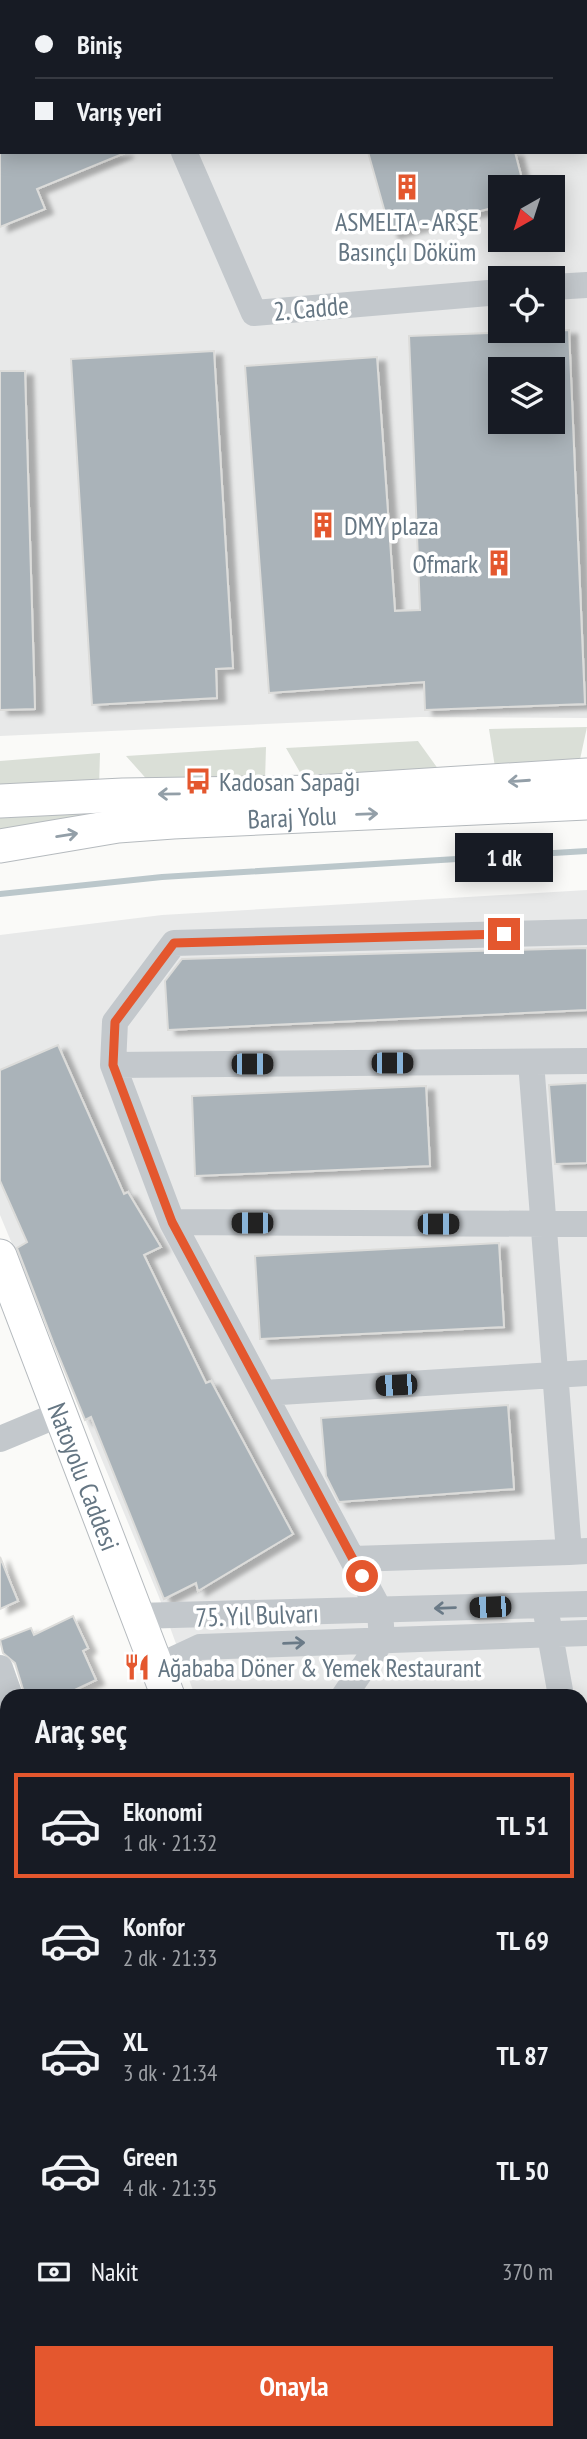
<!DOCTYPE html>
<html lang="tr">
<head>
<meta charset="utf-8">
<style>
	body { margin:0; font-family:"PT Sans Narrow",sans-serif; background:#20242c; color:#f1f3f6; height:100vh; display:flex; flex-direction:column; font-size:26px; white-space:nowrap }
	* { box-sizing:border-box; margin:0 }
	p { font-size:23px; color:#9ea1a6 }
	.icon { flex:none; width:38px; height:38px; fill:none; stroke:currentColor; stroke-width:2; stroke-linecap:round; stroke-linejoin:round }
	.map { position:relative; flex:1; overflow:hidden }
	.side { position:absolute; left:0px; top:1689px; width:588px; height:751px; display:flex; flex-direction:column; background:#171b24; border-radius:21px 21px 0 0; box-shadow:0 4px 18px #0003 }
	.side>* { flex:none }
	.hud { position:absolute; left:0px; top:0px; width:588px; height:154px; box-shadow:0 4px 18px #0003; display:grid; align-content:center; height:154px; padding:0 35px; background:#171b24 }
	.needle { width:46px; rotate:219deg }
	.buttons { position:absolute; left:488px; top:175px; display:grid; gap:14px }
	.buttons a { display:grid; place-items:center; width:77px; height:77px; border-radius:0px; background:#171b24; box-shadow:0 4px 18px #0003; font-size:35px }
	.end { position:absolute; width:32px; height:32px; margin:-16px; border:9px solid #e4572e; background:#fff; box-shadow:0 0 0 4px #fff }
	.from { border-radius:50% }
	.bubble { position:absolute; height:49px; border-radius:0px; background:#171b24; box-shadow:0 4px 18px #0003; font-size:23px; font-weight:700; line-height:49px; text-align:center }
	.car { position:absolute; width:21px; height:42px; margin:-21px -10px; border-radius:9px; box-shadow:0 0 5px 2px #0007; background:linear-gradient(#222 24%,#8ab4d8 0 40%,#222 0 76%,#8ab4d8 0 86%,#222 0) }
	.hud b { display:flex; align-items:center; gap:24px; height:66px; font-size:26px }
	.hud b+b { border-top:2px solid #363941 }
	.hud i { width:18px; height:18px; background:#f1f3f6 }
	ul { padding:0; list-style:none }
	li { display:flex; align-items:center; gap:21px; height:105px; margin:0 14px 10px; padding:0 21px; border:4px solid transparent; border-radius:0px }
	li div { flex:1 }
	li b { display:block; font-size:26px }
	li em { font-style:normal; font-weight:700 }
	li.current { border-color:#e4572e }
	li>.icon { width:63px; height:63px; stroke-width:1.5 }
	h2 { padding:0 35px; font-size:32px; line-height:84px }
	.pay { display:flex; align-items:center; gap:18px; height:77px; padding:0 35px; font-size:26px }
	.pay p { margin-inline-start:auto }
	.button { display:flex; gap:14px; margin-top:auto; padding:14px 35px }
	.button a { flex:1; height:80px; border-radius:0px; background:#e4572e; color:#fff; font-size:28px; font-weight:700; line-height:80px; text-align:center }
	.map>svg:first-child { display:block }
	.built { fill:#e8e9e9; fill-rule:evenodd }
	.green { fill:#dadfd7 }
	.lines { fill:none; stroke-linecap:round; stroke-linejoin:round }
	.stream { stroke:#bbc7cb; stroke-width:6 }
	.building { fill:#aab3b9; stroke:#dcdcda; stroke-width:2; fill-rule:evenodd; filter:url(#shadow) }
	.major-casing { stroke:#b5babe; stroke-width:35 }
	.minor { stroke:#c3c8cc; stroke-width:26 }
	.major { stroke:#fff; stroke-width:33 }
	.oneway { stroke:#939fa8 }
	.oneway2 { stroke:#6a7a87 }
	.route { stroke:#e4572e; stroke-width:9 }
	.labels { text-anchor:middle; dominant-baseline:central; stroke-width:7; stroke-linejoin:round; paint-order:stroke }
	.poi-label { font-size:26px; fill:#657683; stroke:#fff; text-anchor:start }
	.street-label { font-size:26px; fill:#657683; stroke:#fff }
</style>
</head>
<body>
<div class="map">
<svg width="587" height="2439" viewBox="0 0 587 2439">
	<defs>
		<filter id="shadow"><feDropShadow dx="8" dy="4.5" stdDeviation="2" flood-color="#0004"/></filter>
	</defs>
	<rect width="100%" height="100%" fill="#fafaf8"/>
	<path class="built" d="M 0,0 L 587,0 L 587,718 L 421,717 L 0,736 ZM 2,2 L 586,2 L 586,152 L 2,152 ZM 500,187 L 553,187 L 553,240 L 500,240 ZM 500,278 L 553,278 L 553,331 L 500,331 ZM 500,369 L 553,369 L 553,422 L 500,422 Z
		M 587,890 L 587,2439 L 470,2439 L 467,2433 L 581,2432 L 581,1696 L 195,1696 L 159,1597 L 0,1215 L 0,935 L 162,915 Z"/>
	<path class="green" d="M 587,727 L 579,764 L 495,767 L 489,729 Z
		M 418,741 L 441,773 L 305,781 L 286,748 Z
		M 266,747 L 265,781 L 151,784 L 126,756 Z
		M 100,753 L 99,788 L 0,789 L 0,761 Z
		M 90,813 L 91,822 L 0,835 L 0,815 Z"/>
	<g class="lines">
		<path class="stream" d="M 0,894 L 162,877 L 587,851"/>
	</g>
	<path class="building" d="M 0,152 L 124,152 L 125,153 L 37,189 L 45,209 L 0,227 Z
		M 368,152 L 515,152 L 524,187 L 500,187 L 500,206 L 391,234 Z
		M 569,330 L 585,704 L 425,710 L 424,682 L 269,693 L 245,366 L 377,357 L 395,611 L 420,610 L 409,336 ZM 500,369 L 553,369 L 553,422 L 500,422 Z
		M 214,351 L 233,668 L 216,669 L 217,698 L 92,705 L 71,359 Z
		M 0,371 L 25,371 L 35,709 L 0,710 Z
		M 587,948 L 587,1010 L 168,1030 L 165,981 L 182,959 Z
		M 58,1045 L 124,1194 L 128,1192 L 161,1247 L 144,1255 L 206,1383 L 211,1381 L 293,1534 L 198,1591 L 196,1583 L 164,1599 L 91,1417 L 85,1420 L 55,1347 L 17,1248 L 27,1242 L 0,1181 L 0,1070 Z
		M 587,1083 L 587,1163 L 555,1164 L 549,1085 Z
		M 426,1086 L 430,1166 L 195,1176 L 192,1096 Z
		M 499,1243 L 504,1327 L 260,1339 L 255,1256 Z
		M 508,1405 L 514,1489 L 339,1502 L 326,1476 L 321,1418 Z
		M 0,1557 L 18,1601 L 0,1609 Z
		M 73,1616 L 88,1648 L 83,1651 L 96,1680 L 62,1696 L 25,1696 L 15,1663 L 3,1653 L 0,1640 L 31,1628 L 34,1635 Z"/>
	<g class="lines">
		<g class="major-casing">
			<g id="major">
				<path d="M 0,801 L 123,795 L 317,792 L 587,775"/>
				<path id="s1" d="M 0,846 L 118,826 L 173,822 L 587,803"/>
				<path id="s2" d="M 0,1256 L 168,1696"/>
				<path d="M 449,2432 L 452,2439"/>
			</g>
		</g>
		<path class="minor" d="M 119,0 L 119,2
			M 184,152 L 254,313 L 500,292
			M 553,287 L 587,285
			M 587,932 L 174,943 L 115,1022 L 113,1065 L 172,1222 L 587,1224
			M 531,1062 L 569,1552 L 587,1551
			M 113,1065 L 587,1061
			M 172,1222 L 380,1611 L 382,1640 L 344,1696
			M 264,1393 L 587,1373
			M 0,1439 L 60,1414
			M 353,1559 L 569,1552
			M 137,1616 L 587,1604
			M 547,1618 L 561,1696
			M 157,1667 L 200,1647 L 587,1633
			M 0,1668 L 10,1696
			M 581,1760 L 587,1778
			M 581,1862 L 587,1861
			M 0,1922 L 7,1920
			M 0,1997 L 7,2013
			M 581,2035 L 587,2034
			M 581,2200 L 587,2215
			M 0,2277 L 7,2295
			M 0,2327 L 7,2326
			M 0,2420 L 7,2428
			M 97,2439 L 105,2432
			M 282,2439 L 292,2432"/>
		<use href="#major" class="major"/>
	</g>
	<defs><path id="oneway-shaft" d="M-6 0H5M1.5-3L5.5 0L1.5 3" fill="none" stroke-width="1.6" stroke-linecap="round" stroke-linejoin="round" transform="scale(1.75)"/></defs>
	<g class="oneway">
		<use href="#oneway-shaft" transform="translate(519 781) rotate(176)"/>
		<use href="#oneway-shaft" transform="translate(169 794) rotate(179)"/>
		<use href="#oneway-shaft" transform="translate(367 814) rotate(-2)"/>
		<use href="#oneway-shaft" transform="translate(67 835) rotate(-9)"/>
	</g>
	<g class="oneway2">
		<use href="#oneway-shaft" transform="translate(445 1608) rotate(178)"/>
		<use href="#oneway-shaft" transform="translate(294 1643) rotate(-2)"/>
	</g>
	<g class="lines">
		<path class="route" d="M 362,1576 L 172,1222 L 113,1065 L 115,1022 L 174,943 L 504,934"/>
	</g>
	<defs>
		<g id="building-bare" transform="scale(2.1)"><path d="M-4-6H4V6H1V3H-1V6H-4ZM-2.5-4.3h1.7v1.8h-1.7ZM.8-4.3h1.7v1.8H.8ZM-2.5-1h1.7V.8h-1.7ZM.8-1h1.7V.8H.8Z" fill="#e4572e" stroke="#fff" stroke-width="2.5" paint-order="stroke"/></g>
		<g id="bus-bare" transform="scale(2.1)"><path d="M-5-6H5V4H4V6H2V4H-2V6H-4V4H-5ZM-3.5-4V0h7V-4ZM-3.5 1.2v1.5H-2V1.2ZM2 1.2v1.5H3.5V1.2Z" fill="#e4572e" stroke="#fff" stroke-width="2.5" paint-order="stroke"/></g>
		<g id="restaurant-bare" transform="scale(2.1)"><path d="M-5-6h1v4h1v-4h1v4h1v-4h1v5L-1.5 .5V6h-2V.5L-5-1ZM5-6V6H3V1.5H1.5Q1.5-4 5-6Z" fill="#e4572e" stroke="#fff" stroke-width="2.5" paint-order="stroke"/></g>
	</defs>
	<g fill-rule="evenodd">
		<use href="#building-bare" x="407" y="187"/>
		<use href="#building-bare" x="323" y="525"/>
		<use href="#building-bare" x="499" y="563"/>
		<use href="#bus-bare" x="198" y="781"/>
		<use href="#restaurant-bare" x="137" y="1667"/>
	</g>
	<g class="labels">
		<g class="poi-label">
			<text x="407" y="221" text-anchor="middle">ASMELTA - ARŞE<tspan x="407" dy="30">Basınçlı Döküm</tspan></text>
			<text x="344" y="525">DMY plaza</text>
			<text x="478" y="563" text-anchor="end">Ofmark</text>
			<text x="219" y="781">Kadosan Sapağı</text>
			<text x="158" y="1667">Ağababa Döner &amp; Yemek Restaurant</text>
		</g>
		<g class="street-label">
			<text transform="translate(311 308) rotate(-5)">2. Cadde</text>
			<text stroke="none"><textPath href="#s1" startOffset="294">Baraj Yolu</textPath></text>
			<text stroke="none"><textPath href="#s2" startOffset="236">Natoyolu Caddesi</textPath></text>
			<text transform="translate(257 1615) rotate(-2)">75. Yıl Bulvarı</text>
		</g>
	</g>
</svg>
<div class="buttons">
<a><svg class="needle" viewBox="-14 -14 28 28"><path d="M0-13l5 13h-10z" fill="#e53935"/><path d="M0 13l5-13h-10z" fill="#9ea1a6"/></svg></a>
<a><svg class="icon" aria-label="locate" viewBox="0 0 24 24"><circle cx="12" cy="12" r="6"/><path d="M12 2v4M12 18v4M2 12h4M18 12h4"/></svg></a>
<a><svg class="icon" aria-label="layers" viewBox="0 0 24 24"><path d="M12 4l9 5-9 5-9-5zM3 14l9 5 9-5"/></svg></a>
</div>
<i class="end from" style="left:362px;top:1576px"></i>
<i class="end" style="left:504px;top:934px"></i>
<div class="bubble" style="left:455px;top:833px;width:98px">1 dk</div>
<i class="car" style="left:392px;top:1063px;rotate:90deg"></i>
<i class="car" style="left:252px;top:1064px;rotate:90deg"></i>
<i class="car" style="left:252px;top:1223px;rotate:270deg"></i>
<i class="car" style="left:438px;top:1224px;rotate:90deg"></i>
<i class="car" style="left:396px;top:1385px;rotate:267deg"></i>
<i class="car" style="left:490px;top:1607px;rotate:268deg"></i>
<div class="hud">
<b><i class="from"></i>Biniş</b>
<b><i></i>Varış yeri</b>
</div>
<section class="side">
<h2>Araç seç</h2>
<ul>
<li class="current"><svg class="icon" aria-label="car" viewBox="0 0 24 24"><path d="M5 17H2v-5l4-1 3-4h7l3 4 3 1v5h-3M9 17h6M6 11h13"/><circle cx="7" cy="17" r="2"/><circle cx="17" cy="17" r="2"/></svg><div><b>Ekonomi</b><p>1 dk · 21:32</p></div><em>TL 51</em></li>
<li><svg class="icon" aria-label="car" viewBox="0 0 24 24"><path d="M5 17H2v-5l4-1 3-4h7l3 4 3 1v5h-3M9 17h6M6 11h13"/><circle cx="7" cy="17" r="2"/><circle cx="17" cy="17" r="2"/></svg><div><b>Konfor</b><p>2 dk · 21:33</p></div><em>TL 69</em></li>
<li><svg class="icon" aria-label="car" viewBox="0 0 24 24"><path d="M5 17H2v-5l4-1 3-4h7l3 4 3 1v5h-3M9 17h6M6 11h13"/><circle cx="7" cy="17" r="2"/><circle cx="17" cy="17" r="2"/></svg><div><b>XL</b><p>3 dk · 21:34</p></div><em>TL 87</em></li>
<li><svg class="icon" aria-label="car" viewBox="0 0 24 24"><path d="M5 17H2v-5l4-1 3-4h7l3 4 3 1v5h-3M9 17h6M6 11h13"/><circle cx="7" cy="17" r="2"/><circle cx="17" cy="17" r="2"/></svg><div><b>Green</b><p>4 dk · 21:35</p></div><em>TL 50</em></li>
</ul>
<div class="pay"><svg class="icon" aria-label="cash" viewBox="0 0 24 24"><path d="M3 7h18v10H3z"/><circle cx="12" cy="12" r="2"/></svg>Nakit<p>370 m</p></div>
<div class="button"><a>Onayla</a></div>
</section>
</div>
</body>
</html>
